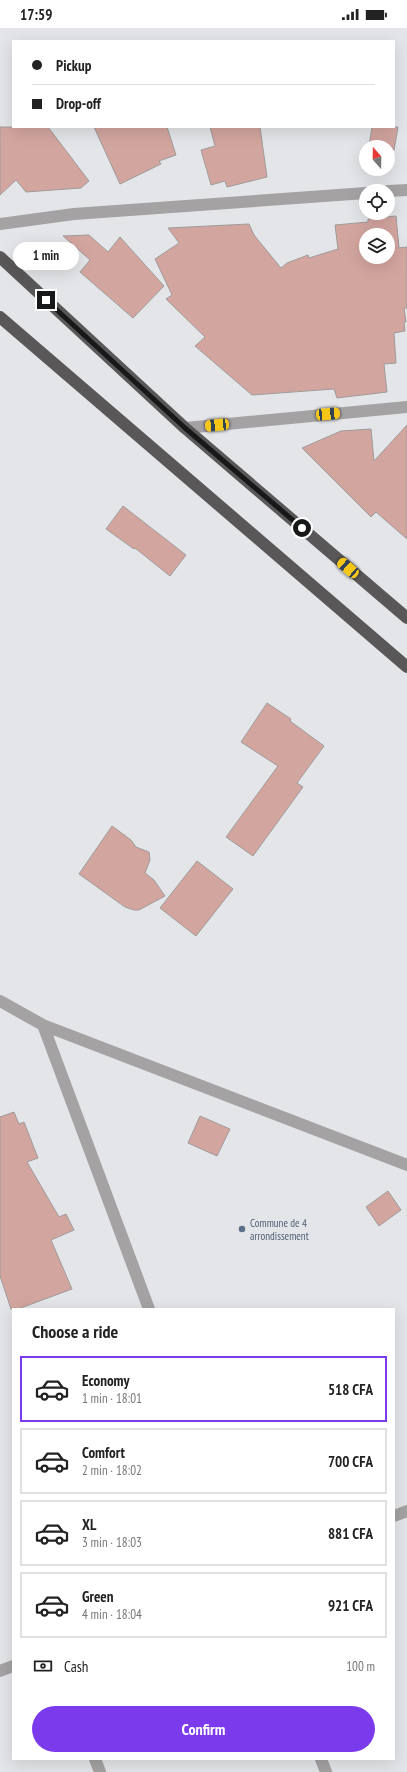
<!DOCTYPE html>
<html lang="en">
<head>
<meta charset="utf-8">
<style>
	body { margin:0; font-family:"PT Sans Narrow",sans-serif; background:#f2f2f2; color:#222; height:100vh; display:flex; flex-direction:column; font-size:15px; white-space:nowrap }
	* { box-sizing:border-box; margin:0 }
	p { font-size:13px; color:#767676 }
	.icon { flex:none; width:22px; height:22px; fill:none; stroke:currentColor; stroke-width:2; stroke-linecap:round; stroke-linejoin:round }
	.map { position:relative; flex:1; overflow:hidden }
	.sheet { position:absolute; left:12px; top:1280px; width:383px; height:452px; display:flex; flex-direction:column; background:#fff; border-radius:0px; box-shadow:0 4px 16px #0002 }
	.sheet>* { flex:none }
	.guide { position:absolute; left:12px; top:12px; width:383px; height:88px; border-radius:0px; box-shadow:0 4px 16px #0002; display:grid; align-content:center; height:88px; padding:0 20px; background:#fff }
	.needle { width:26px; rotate:340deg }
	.buttons { position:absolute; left:359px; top:112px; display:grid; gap:8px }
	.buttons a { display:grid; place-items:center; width:36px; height:36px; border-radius:50%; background:#fff; box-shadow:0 4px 16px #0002; font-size:20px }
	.end { position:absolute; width:18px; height:18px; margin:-9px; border:5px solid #171819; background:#fff; box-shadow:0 0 0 2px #fff }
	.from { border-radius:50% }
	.bubble { position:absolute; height:28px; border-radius:14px; background:#fff; box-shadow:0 4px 16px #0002; font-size:13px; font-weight:600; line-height:28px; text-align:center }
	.car { position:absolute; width:12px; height:24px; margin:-12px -6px; border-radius:5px; box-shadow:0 0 3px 1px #0007; background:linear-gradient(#f5c518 24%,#345 0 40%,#f5c518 0 76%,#345 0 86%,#f5c518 0) }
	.guide b { display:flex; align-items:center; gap:14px; height:38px; font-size:15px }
	.guide b+b { border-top:1px solid #e0e0e0 }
	.guide i { width:10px; height:10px; background:#222 }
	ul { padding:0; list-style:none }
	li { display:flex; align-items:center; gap:12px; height:66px; margin:0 8px 6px; padding:0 12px; border:2px solid #e0e0e0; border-radius:0px }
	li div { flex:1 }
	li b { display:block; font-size:15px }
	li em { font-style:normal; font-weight:600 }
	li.active { border-color:#7c3aed }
	li>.icon { width:36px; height:36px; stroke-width:1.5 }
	h2 { padding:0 20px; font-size:18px; line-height:48px }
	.pay { display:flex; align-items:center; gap:10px; height:44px; padding:0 20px; font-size:15px }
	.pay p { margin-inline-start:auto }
	.action { display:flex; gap:8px; margin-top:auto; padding:8px 20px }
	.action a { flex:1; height:46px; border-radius:24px; background:#7c3aed; color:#fff; font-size:16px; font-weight:600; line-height:46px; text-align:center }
	.status { display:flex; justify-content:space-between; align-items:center; height:28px; padding:0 20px; background:#fff; direction:ltr }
	.status svg { height:11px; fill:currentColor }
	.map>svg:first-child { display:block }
	.building { fill:#d3a59f; stroke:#9f9b9b; fill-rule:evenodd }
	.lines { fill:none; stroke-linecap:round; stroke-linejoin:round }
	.minor { stroke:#a4a2a2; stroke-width:12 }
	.highway { stroke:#5a5758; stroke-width:12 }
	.route { stroke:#171819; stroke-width:5 }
	.service-dot { fill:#5c6f8a; stroke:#e4e5e8; stroke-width:1.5 }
	.labels { text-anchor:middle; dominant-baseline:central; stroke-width:4; stroke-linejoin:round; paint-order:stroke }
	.service-label { font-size:11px; fill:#4e5e75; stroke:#e4e5e8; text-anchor:start }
</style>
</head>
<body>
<div class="status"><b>17:59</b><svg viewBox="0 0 49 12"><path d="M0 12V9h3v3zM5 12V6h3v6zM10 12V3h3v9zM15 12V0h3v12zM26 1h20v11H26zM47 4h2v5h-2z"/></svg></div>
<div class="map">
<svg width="407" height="1744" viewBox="0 0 407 1744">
	<rect width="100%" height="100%" fill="#e4e5e8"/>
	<path class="building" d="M 0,99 L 48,99 L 89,153 L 81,160 L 26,164 L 16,152 L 0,167 Z
		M 94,99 L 167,99 L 176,127 L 159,133 L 161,136 L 120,156 Z
		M 210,99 L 260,99 L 267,149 L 227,159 L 225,153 L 211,157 L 201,122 L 215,118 Z
		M 372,99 L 398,99 L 394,122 L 388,121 L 388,119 L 369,118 Z
		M 396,188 L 399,220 L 407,219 L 407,280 L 404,280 L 406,294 L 404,294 L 405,303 L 394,305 L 396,335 L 384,336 L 387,364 L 337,370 L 334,361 L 252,367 L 195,318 L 205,309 L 166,271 L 172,267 L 155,231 L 179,215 L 168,200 L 249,196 L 254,207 L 281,240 L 287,235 L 308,227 L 309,230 L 338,221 L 335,197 L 368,194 L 368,191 ZM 366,207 L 388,207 L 388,229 L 366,229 Z
		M 89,207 L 108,224 L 120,209 L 164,258 L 133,290 L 80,244 L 90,232 L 63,208 Z
		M 407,397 L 407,511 L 376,484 L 371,489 L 302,420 L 341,403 L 371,401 L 374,433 Z
		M 123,478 L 186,527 L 170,548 L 135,520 L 134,521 L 106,501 Z
		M 267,675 L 291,691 L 290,693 L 324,718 L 297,755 L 303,759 L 253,828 L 226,809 L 278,738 L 241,714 Z
		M 112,798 L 131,812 L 136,819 L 149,824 L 150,832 L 145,845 L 154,852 L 165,868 L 139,882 L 134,882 L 125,879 L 79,846 Z
		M 197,833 L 233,861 L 196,908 L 160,880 Z
		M 14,1084 L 19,1096 L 24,1094 L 38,1130 L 27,1134 L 59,1189 L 66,1186 L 74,1202 L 51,1212 L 72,1261 L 18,1281 L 11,1281 L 0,1248 L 0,1089 Z
		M 200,1088 L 230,1101 L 217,1128 L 188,1115 Z
		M 388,1163 L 401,1182 L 379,1198 L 366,1179 Z"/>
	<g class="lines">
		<path class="minor" d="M 388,163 L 407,162
			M 0,196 L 74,186 L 366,165
			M 185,400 L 407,379
			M 0,973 L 43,997 L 149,1281
			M 43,997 L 407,1137
			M 394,1488 L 407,1483
			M 0,1643 L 13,1638
			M 95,1731 L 100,1744
			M 321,1731 L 326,1744"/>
		<path class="highway" d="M 0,229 L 185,400 L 407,590
			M 0,289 L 407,639"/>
	</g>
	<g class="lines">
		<path class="route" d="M 46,272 L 185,400 L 302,500"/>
	</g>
	<circle class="service-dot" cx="242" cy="1201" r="4"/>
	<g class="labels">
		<g class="service-label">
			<text x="250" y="1195">Commune de 4<tspan x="250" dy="13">arrondissement</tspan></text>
		</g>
	</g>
</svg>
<div class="buttons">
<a><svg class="needle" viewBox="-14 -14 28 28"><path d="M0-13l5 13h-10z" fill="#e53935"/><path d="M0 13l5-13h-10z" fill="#767676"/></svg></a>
<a><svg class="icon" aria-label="locate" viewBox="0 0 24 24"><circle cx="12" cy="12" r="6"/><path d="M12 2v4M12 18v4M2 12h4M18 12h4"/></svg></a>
<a><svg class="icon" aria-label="layers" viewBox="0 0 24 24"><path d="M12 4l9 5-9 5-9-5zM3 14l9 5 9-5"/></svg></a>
</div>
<i class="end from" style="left:302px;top:500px"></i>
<i class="end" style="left:46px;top:272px"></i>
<div class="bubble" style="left:13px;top:214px;width:66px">1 min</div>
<i class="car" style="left:328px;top:386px;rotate:85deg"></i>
<i class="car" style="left:217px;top:397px;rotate:265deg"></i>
<i class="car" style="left:348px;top:540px;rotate:311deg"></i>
<div class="guide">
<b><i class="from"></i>Pickup</b>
<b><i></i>Drop-off</b>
</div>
<section class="sheet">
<h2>Choose a ride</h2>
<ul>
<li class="active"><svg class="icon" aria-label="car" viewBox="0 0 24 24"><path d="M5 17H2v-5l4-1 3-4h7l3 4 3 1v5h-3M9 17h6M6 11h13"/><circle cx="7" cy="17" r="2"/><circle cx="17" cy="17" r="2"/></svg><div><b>Economy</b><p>1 min · 18:01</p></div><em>518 CFA</em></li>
<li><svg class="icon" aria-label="car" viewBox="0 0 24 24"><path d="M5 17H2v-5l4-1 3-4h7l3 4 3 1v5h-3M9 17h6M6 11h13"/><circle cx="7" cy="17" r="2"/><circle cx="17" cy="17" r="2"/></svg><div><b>Comfort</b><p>2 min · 18:02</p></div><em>700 CFA</em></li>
<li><svg class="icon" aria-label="car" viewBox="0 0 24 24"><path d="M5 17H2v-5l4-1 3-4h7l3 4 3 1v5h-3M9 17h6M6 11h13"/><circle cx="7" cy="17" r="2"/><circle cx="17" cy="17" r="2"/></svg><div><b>XL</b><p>3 min · 18:03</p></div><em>881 CFA</em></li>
<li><svg class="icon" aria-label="car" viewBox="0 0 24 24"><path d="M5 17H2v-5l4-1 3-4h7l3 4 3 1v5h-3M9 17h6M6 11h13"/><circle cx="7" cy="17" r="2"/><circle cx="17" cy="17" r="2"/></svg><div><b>Green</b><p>4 min · 18:04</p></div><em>921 CFA</em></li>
</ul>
<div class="pay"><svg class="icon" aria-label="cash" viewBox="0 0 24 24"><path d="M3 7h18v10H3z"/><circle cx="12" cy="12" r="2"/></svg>Cash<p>100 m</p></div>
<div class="action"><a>Confirm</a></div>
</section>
</div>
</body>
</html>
